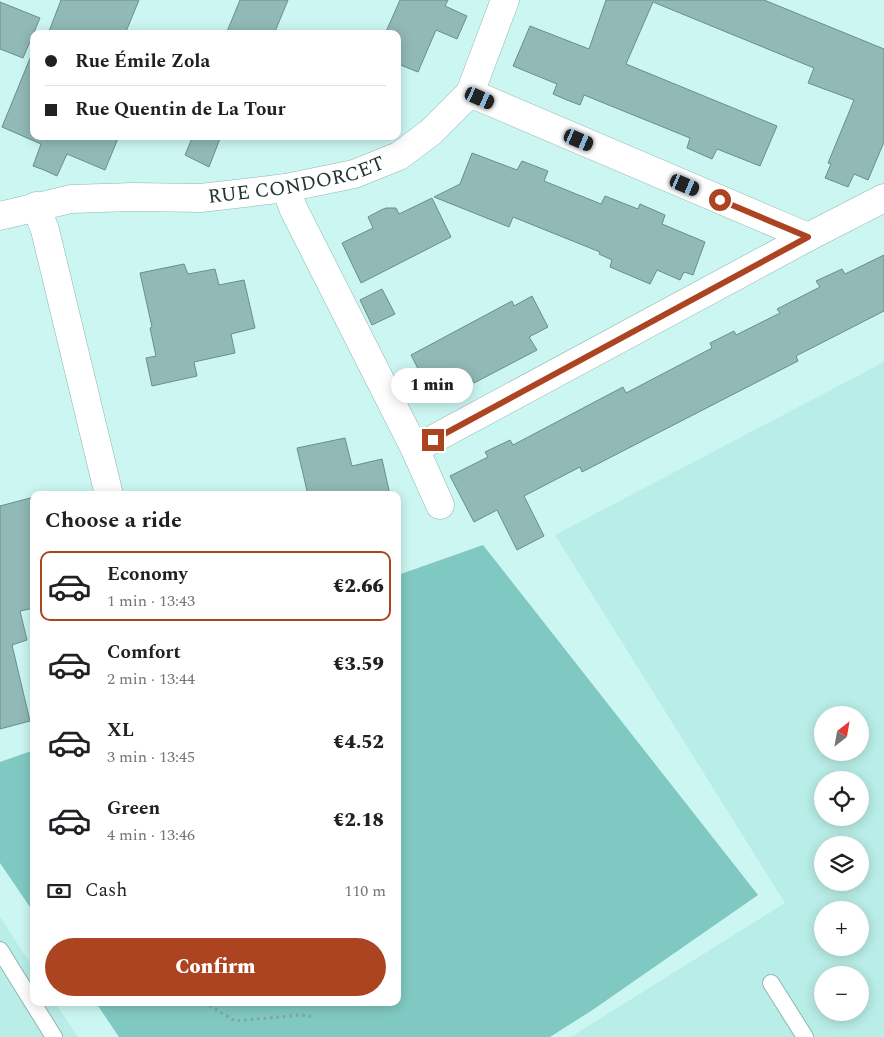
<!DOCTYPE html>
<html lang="en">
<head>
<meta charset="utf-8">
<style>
	body { margin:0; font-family:Spectral,serif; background:#f6f6f6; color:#202124; height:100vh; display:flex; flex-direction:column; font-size:19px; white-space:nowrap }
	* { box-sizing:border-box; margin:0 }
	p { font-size:16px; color:#757577 }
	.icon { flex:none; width:28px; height:28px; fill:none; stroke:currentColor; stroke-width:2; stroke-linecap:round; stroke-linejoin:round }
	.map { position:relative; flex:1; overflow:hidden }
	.sheet { position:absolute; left:30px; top:491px; width:371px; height:515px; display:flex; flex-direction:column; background:#fff; border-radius:10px; box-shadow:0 2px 12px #0003 }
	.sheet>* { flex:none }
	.top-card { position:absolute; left:30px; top:30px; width:371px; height:110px; border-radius:10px; box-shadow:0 2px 12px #0003; display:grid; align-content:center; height:110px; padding:0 15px; background:#fff }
	.needle { width:32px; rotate:31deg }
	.controls { position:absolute; left:814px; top:706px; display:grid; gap:10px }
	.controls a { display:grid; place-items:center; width:55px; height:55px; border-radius:50%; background:#fff; box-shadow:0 2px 12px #0003; font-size:25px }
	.end { position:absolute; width:22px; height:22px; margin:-11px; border:6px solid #ac4422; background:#fff; box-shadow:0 0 0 2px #fff }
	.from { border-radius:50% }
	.bubble { position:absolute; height:35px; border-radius:18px; background:#fff; box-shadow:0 2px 12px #0003; font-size:16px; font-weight:800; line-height:35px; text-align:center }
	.car { position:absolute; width:15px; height:30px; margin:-15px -8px; border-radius:6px; box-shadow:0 0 4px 1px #0007; background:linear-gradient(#222 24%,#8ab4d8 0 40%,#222 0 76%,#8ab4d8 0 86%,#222 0) }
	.top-card b { display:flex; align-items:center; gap:18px; height:48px; font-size:19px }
	.top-card b+b { border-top:1px solid #e0e0e0 }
	.top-card i { width:12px; height:12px; background:#202124 }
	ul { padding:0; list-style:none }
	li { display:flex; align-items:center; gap:15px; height:70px; margin:0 10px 8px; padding:0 5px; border:2px solid transparent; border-radius:10px }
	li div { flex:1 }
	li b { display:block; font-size:19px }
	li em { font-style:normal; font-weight:800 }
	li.active { border-color:#ac4422 }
	li>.icon { width:45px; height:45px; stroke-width:1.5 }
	h2 { padding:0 15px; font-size:22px; line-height:60px }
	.pay { display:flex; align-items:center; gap:12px; height:55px; padding:0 15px; font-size:19px }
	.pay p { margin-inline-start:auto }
	.cta { display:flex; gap:10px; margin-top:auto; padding:10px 15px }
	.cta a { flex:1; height:58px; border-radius:30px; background:#ac4422; color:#fff; font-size:20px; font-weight:800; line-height:58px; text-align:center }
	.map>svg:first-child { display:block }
	.built { fill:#b9ede7; fill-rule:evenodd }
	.green { fill:#80c9c2 }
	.building { fill:#91b9b5; stroke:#688f8b }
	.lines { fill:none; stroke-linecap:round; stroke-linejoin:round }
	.lane-casing { stroke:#8eb6b2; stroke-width:18 }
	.street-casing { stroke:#8eb6b2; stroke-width:29 }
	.path { stroke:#85a4a1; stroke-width:3; stroke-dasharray:2.5 4; stroke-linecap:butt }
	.lane { stroke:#fff; stroke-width:16 }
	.street { stroke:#fff; stroke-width:28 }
	.route { stroke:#ac4422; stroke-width:6 }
	.labels { text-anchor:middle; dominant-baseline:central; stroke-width:5; stroke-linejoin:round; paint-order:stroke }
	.street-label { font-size:20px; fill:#233332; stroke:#ccf6f2 }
</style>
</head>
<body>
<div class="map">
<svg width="884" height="1037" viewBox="0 0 884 1037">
	<rect width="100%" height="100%" fill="#ccf6f2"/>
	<path class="built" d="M 884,362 L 884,1037 L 571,1037 L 785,903 L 555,535 ZM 822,715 L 860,715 L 860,752 L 822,752 ZM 822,780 L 860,780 L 860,818 L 822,818 ZM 822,845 L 860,845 L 860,882 L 822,882 ZM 822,910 L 860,910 L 860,948 L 822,948 ZM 822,975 L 860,975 L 860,1012 L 822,1012 Z
		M 0,917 L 34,969 L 34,1002 L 55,1003 L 78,1037 L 0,1037 Z"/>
	<path class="green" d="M 483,545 L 758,895 L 594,1009 L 550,1037 L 119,1037 L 96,1003 L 398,1002 L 398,575 Z
		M 34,750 L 34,913 L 0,863 L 0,762 Z"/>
	<path class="building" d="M 61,0 L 139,0 L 125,34 L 48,34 Z
		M 240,0 L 288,0 L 274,34 L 226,34 Z
		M 400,0 L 448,0 L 445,6 L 467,16 L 457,39 L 436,30 L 418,72 L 398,64 L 398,34 L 385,34 Z
		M 606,0 L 764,0 L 884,49 L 884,142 L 868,180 L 854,174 L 848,187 L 825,178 L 831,164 L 828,163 L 854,100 L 808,83 L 814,68 L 653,2 L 626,64 L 777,126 L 760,166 L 717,149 L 712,159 L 687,148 L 690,138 L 584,95 L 580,105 L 567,100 L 553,94 L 557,84 L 513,66 L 530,26 L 589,49 Z
		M 0,2 L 40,18 L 23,58 L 0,49 Z
		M 33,51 L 34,136 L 119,136 L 105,170 L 67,154 L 57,176 L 44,170 L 33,166 L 41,144 L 2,127 Z
		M 193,136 L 221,136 L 209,167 L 185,155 Z
		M 472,153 L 517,170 L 522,161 L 548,171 L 544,181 L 601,204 L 605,196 L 638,209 L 640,204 L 665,215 L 662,224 L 705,242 L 693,275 L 684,272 L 680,280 L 657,270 L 650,284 L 610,267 L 612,260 L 599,254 L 600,252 L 513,217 L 509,227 L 434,197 L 460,184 Z
		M 432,198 L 451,237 L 361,283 L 342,243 L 373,228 L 368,217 L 381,210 L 386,208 L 396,208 L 399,214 Z
		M 884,255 L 884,311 L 796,356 L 798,361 L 582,472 L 580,467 L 524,496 L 544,536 L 517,550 L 497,510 L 474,522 L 450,476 L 488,457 L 485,452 L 510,440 L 513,445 L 623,387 L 626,393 L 712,348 L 710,343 L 734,331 L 736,335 L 780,313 L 777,309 L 820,287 L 816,281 L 842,269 L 845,274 Z
		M 184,264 L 188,274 L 215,269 L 219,285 L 244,280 L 255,328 L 231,334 L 235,353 L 194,362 L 197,376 L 152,386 L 146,358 L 156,356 L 150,328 L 152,327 L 140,273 Z
		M 382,289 L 395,314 L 372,325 L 360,300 Z
		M 532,296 L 548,327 L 529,337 L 537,350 L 474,383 L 471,378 L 433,398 L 411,355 L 512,301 L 514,306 Z
		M 345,438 L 352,466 L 382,459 L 390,495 L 308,495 L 297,448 Z
		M 34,497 L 34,608 L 20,611 L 27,640 L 12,645 L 30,721 L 0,729 L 0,506 Z"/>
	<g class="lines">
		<g class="lane-casing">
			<path id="lane" d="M 0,950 L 54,1037
				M 771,983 L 805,1037"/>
		</g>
		<g class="street-casing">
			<g id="street">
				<path d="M 470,93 L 808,237"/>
				<path d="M 286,188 L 293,208 L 415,449 L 440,505"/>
				<path d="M 36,206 L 45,230 L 109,495"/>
				<path id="s1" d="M 0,216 L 71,199 L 133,197 L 201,198 L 286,188 L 354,174 L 399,156 L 431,132 L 470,93 L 505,0"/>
				<path d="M 415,449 L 808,237 L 884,198"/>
			</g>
		</g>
		<path class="path" d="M 204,1002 L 235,1021 L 302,1015 L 315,1017"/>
		<use href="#lane" class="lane"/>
		<use href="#street" class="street"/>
	</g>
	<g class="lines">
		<path class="route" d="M 433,440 L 808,237 L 720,200"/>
	</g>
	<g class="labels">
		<g class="street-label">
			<text stroke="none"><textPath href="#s1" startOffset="300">RUE CONDORCET</textPath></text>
		</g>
	</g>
</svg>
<div class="controls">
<a><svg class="needle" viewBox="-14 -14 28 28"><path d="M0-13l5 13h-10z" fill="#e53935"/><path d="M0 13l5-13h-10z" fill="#757577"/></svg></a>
<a><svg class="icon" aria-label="locate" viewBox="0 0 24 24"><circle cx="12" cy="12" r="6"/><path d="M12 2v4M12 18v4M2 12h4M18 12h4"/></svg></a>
<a><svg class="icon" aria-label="layers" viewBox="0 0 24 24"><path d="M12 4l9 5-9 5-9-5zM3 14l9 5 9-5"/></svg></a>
<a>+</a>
<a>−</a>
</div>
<i class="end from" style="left:720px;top:200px"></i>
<i class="end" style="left:433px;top:440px"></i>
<div class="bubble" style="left:391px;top:368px;width:82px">1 min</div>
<i class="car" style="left:480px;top:98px;rotate:114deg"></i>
<i class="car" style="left:579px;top:140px;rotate:113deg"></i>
<i class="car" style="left:685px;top:185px;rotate:113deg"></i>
<div class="top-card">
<b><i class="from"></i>Rue Émile Zola</b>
<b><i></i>Rue Quentin de La Tour</b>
</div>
<section class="sheet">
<h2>Choose a ride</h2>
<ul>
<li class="active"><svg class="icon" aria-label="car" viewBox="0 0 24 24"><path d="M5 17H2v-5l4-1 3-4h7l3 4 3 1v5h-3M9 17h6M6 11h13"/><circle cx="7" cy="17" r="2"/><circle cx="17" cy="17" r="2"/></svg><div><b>Economy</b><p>1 min · 13:43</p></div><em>€2.66</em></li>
<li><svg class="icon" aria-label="car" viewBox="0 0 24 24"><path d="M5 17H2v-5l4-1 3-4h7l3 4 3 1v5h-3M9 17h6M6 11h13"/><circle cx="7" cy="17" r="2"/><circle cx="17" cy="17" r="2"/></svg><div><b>Comfort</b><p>2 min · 13:44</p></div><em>€3.59</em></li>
<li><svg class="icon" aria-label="car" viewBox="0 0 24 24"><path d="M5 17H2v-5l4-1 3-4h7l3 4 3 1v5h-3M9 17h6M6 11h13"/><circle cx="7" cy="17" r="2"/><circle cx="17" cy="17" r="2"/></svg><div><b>XL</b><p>3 min · 13:45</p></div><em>€4.52</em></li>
<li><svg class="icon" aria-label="car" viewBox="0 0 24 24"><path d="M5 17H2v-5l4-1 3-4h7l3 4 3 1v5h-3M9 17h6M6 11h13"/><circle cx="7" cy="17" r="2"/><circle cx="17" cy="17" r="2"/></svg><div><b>Green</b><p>4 min · 13:46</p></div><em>€2.18</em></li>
</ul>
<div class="pay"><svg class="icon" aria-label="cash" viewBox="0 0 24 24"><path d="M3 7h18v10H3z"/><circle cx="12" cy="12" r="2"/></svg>Cash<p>110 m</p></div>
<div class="cta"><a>Confirm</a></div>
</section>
</div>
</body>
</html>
